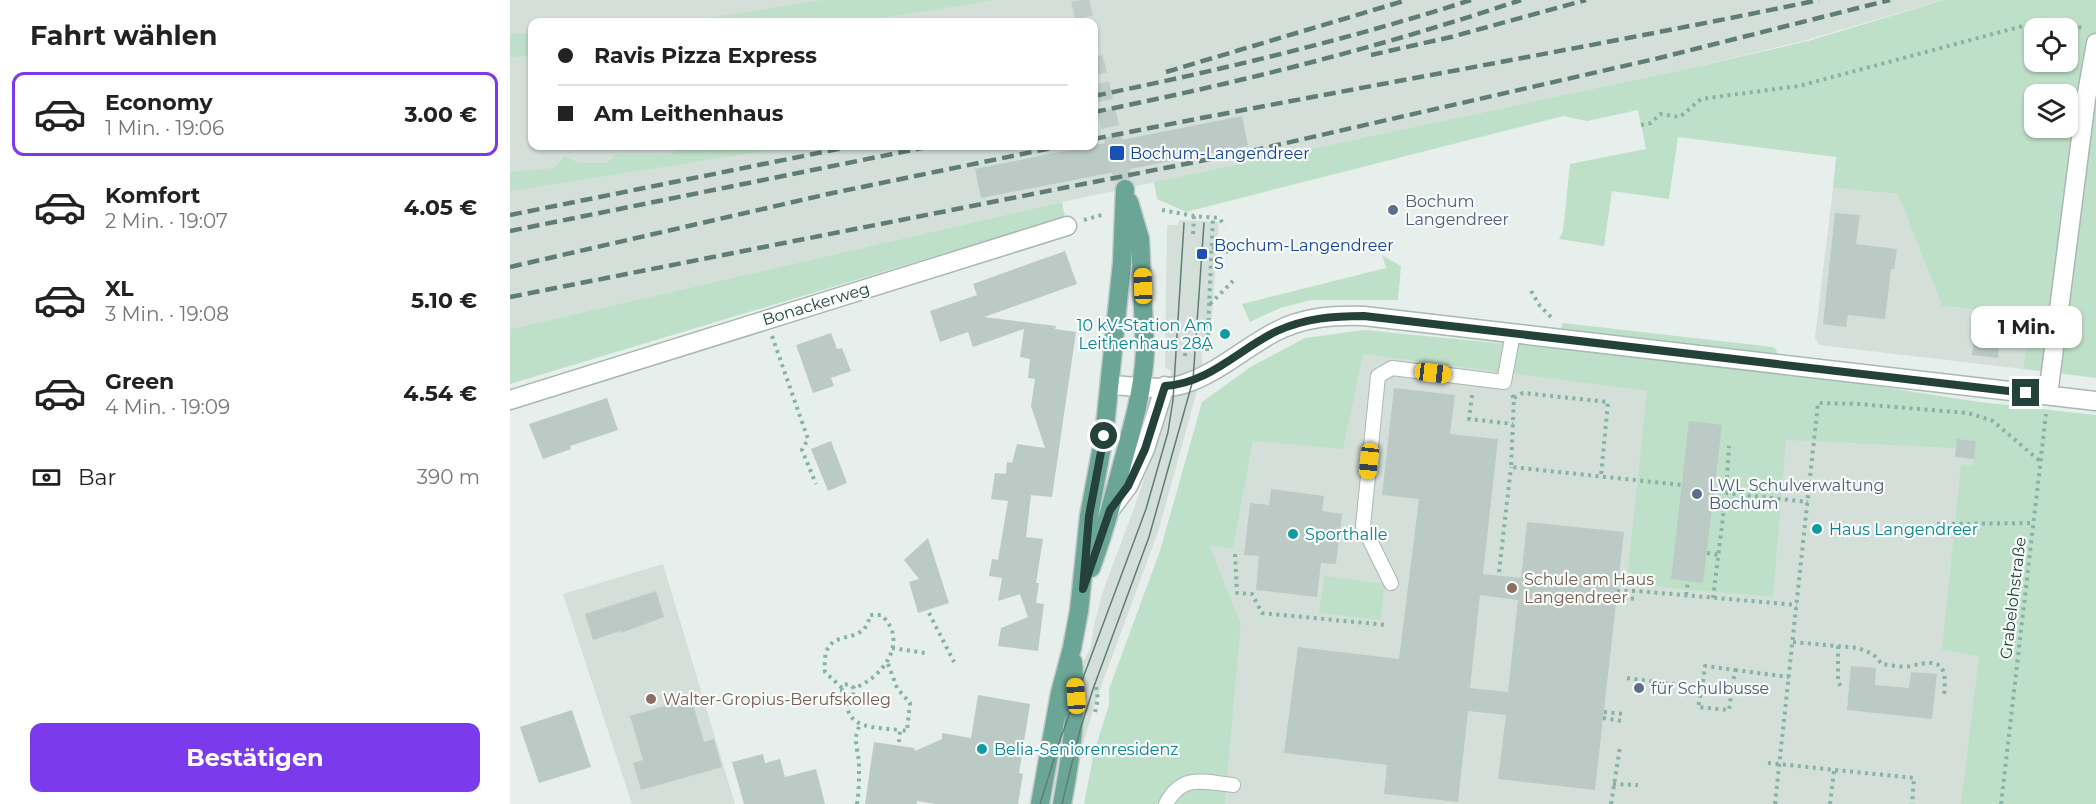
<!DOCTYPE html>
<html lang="de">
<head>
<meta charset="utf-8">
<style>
	body { margin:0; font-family:Montserrat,sans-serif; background:#f6f6f6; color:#222; height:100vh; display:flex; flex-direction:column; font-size:22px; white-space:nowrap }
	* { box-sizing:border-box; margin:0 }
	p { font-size:20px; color:#767676 }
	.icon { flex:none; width:33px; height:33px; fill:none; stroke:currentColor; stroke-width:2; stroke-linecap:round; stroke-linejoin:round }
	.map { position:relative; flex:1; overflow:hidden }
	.sheet { display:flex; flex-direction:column; background:#fff; width:510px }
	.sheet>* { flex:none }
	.hud { position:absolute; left:18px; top:18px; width:570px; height:132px; border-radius:12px; box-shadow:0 2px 4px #0004; display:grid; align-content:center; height:132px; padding:0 30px; background:#fff }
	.tools { position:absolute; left:1514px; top:18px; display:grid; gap:12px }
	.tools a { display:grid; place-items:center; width:54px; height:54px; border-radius:12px; background:#fff; box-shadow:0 2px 4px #0004; font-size:30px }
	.end { position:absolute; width:27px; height:27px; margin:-14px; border:8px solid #24423a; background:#fff; box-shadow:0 0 0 3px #fff }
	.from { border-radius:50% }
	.bubble { position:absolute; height:42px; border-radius:12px; background:#fff; box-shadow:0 2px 4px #0004; font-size:20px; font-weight:700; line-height:42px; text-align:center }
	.car { position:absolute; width:18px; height:36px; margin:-18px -9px; border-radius:8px; box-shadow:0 0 4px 2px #0007; background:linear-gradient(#f5c518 24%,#345 0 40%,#f5c518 0 76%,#345 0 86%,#f5c518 0) }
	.hud b { display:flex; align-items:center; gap:21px; height:57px; font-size:22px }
	.hud b+b { border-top:2px solid #e0e0e0 }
	.hud i { width:15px; height:15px; background:#222 }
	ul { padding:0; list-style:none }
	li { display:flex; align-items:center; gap:18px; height:84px; margin:0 12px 9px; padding:0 18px; border:3px solid transparent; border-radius:12px }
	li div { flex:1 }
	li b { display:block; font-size:22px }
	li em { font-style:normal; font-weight:700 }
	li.current { border-color:#7c3aed }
	li>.icon { width:54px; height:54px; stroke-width:1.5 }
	h2 { padding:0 30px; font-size:27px; line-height:72px }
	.pay { display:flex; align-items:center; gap:15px; height:66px; padding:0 30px; font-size:22px }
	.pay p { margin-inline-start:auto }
	.action { display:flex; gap:12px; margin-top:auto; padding:12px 30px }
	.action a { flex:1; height:69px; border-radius:12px; background:#7c3aed; color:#fff; font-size:24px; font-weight:700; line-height:69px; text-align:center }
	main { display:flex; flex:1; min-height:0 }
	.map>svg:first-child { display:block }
	.built { fill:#d4dfda; fill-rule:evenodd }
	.green { fill:#bfe0c8; fill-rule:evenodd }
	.building { fill:#bbcac4; fill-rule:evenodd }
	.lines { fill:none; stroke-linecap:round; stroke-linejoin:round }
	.primary-tunnel { stroke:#bfccc8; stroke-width:18; stroke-dasharray:18 9; stroke-linecap:butt }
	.service-casing { stroke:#a8b8b2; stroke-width:16 }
	.minor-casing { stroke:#a8b8b2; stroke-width:21 }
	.primary-casing { stroke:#c2cac8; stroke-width:21 }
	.path { stroke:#86b3a5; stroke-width:4; stroke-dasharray:3 4.5; stroke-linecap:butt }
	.service { stroke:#fff; stroke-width:14 }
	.minor { stroke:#fff; stroke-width:18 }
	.primary { stroke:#6aa596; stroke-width:18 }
	.tram { stroke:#5f7d75; stroke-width:1.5 }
	.rail { stroke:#5f7d75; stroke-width:4.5; stroke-dasharray:12 6; stroke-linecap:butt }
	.route { stroke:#24423a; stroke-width:8 }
	.transit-dot { fill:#1a4fb4; stroke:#f7fbf9; stroke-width:2 }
	.service-dot { fill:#5c6f8a; stroke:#f7fbf9; stroke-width:2 }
	.culture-dot { fill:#0f9aa8; stroke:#f7fbf9; stroke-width:2 }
	.education-dot { fill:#8d6e63; stroke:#f7fbf9; stroke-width:2 }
	.labels { text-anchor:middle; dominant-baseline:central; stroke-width:4.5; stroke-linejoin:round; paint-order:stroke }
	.transit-label { font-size:16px; fill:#164399; stroke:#f7fbf9; text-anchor:start }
	.service-label { font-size:16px; fill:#4e5e75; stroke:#f7fbf9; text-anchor:start }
	.street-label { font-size:16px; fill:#24423a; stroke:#f7fbf9 }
	.culture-label { font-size:16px; fill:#0d838f; stroke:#f7fbf9; text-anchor:start }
	.education-label { font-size:16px; fill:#785e54; stroke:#f7fbf9; text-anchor:start }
</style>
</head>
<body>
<main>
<section class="sheet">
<h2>Fahrt wählen</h2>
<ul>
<li class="current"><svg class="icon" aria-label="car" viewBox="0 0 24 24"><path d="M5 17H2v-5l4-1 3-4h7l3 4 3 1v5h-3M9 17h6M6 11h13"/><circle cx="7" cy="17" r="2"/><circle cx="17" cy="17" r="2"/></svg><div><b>Economy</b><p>1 Min. · 19:06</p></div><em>3.00 €</em></li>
<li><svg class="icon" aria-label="car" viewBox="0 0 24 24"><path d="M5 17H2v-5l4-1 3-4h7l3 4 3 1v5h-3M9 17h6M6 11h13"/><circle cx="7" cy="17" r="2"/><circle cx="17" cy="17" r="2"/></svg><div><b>Komfort</b><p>2 Min. · 19:07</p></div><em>4.05 €</em></li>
<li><svg class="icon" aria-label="car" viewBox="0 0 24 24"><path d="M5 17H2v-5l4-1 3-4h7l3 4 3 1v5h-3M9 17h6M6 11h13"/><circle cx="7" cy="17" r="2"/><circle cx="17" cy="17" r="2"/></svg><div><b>XL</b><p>3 Min. · 19:08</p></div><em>5.10 €</em></li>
<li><svg class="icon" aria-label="car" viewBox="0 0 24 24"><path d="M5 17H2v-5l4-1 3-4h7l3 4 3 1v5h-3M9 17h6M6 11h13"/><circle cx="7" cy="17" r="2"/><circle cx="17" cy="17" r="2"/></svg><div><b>Green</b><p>4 Min. · 19:09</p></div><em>4.54 €</em></li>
</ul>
<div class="pay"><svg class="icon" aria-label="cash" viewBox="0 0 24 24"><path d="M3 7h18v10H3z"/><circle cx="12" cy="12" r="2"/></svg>Bar<p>390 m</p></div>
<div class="action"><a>Bestätigen</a></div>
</section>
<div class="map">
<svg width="1586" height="804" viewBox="0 0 1586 804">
	<rect width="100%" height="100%" fill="#e6efeb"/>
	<path class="built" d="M 0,0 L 1433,0 L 1289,42 L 1177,69 L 552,202 L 0,329 ZM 22,22 L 584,22 L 584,146 L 22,146 Z
		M 1323,188 L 1388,194 L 1432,306 L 1520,315 L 1513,369 L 1309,345 L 1305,338 Z
		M 669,220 L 709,222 L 700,344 L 693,344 L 692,363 L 687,391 L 648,532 L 586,700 L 573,745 L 568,744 L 574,661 L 581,646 L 584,625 L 593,591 L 626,503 L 658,405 L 661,371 L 655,367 L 657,225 L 668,225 Z
		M 854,330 L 1509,407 L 1465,804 L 715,804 L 731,624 L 700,546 L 723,547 L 743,440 Z
		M 153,564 L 225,804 L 122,804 L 53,594 Z"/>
	<path class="green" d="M 313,0 L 485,0 L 347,22 L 171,22 Z
		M 1434,0 L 1586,0 L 1586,378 L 1513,369 L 1520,315 L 1432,306 L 1388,194 L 1323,188 L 1326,157 L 1168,137 L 1159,199 L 1102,191 L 1094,246 L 1049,239 L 1053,231 L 1060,164 L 1136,149 L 1128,110 L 1077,121 L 1053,116 L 676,212 L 647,199 L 644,182 L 1177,69 L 1298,41 ZM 1524,28 L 1557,28 L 1557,62 L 1524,62 ZM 1524,94 L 1557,94 L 1557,128 L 1524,128 Z
		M 22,33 L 22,56 L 0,57 L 0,34 Z
		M 174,146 L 197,146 L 211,150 L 238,146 L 287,146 L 0,191 L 0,172 L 44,168 L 54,156 L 69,163 L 97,163 L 106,154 L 158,155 Z
		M 552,202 L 555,217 L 0,384 L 0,329 Z
		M 872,255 L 891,266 L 888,300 L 802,300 L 770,308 L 740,322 L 732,304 L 876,268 Z
		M 1053,323 L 1263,347 L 1267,351 L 1266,355 L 1050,330 Z
		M 854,330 L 1142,358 L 1321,379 L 1469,402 L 1586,415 L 1586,804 L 1451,804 L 1469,656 L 1432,650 L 1451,464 L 1463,466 L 1465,449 L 1276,440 L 1263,597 L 1148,587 L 1118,571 L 1137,391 L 853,354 L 833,449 L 743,441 L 723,548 L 700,546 L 731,624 L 715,804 L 574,804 L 584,752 L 599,705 L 599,689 L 650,551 L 692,402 L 742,366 L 795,338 Z
		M 814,576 L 875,584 L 870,620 L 809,613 Z"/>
	<path class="building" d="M 732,116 L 738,146 L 471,198 L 465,169 Z
		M 1325,213 L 1350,215 L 1346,244 L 1387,249 L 1384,269 L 1381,269 L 1375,319 L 1338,315 L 1336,327 L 1313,324 Z
		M 555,251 L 567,284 L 474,317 L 546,326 L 545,329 L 566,332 L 542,497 L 521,495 L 516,537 L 533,539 L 526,583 L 529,583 L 526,603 L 534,604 L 528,651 L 488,646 L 491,628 L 518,617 L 510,594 L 488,601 L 492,578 L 479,576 L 482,559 L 488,560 L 498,501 L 481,499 L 485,473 L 496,474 L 497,462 L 502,463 L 507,444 L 535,448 L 521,406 L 525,379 L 518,378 L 520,359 L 510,357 L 514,329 L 463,347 L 458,332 L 430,342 L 420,311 L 467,295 L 463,284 Z
		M 1466,319 L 1492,322 L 1488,358 L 1462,355 Z
		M 321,333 L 327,349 L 332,348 L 341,371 L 321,378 L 324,386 L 303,393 L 286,345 Z
		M 884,388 L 945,395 L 940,434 L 988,439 L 973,574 L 1011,578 L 1017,522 L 1114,532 L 1085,790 L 988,779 L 996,715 L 958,711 L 948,802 L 874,794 L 877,765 L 774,753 L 788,647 L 889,659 L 909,499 L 872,495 ZM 970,595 L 1008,600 L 998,692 L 960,688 Z
		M 97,398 L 108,430 L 60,446 L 61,449 L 33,459 L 19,424 Z
		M 1179,421 L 1212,425 L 1193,583 L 1161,579 Z
		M 1447,439 L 1466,441 L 1464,459 L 1445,457 Z
		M 321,441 L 337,483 L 318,491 L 301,449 Z
		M 761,489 L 814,496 L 812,511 L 832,514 L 826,564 L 811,563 L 807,597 L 746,590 L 749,556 L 734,555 L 740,503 L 759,505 Z
		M 418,538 L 439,603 L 408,613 L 399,582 L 409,579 L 394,560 Z
		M 146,591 L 154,617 L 111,633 L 110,631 L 83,640 L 75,614 Z
		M 1341,666 L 1366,668 L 1365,685 L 1399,688 L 1401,672 L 1427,674 L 1422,719 L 1337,710 Z
		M 468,695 L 520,704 L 509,773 L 513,774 L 508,804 L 426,804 L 407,801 L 407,804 L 355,804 L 364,742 L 404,748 L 405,751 L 432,739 L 432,733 L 461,738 Z
		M 181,698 L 194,742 L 204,739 L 212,767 L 131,790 L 123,763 L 133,760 L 120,716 Z
		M 62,710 L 81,767 L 29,783 L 10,727 Z
		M 253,754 L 255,763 L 270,759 L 275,777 L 306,769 L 315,804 L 234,804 L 222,762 Z"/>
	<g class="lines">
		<path class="primary-tunnel" d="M 570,0 L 575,22
			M 584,57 L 615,189"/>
		<g class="service-casing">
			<path id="service" d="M 881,583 L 853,526 L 868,376 L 882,368 L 994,382 L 1003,333
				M 656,804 C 672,773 694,782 723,785"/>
		</g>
		<g class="minor-casing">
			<path id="minor" d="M 601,385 C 624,386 651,391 674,384 C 708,373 734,348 765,332 C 793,317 823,315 854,316 L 1586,401
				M 1538,395 L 1576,99 L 1586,43
				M 0,400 L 557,226
				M 600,510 L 618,486 L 635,449 L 655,386"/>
		</g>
		<g class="primary-casing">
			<path id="primary" d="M 581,568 C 594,532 604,497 613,461 C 623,425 633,390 635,352 L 630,239 L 619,202
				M 530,804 L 550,693 L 562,648 L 569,611 L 579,516 L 594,436 L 612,263 L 615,189
				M 552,804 C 561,757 568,710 563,662"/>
		</g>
		<path class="path" d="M 1131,125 L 1141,123 L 1150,114 L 1170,117 L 1191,99 L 1289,86 L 1524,23 L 1576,28
			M 652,210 L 684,216 L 709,218 L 715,226
			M 574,220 L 595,214
			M 683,234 L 684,216
			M 702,247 L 718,252
			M 1021,291 L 1030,306 L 1042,318
			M 700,304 L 723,281
			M 262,336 L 298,439 L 292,450 L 306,484
			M 697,351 L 703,217
			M 675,356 L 677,335
			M 962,395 L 959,419 L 1003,424
			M 1002,395 L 1004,399 L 1001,467 L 1172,485
			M 1004,398 L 1013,393 L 1098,402 L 1091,476
			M 1216,493 L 1219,446
			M 1203,503 L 1214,504
			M 1427,524 L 1524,523
			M 1197,553 L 1208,555
			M 725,554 L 727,593 L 742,594 L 752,613 L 876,625
			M 989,572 L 1001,467
			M 1107,591 L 1127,591 L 1287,605
			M 1176,595 L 1178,581
			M 1106,597 L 1126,599
			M 1203,598 L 1216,493 L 1298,502
			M 419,613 L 444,662
			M 1283,642 L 1348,648 L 1363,654 L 1372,664 C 1381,665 1393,668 1401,666 C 1432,658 1437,665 1434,696
			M 1328,646 L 1328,681 L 1332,689
			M 382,648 L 415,653
			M 378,664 L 387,688 L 400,703 L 397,731 L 390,730 L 389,742
			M 1225,670 L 1279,677
			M 1117,678 L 1192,688 L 1188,707 L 1219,710 L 1225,670 L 1195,666 L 1192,688
			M 332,688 L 315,672 C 310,620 354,652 360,615 L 371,615 C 400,640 373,678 344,688
			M 337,697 L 332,691 L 334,685 L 338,684 L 344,688 L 343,695 L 337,697 C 334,730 365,727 390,730
			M 585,712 L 588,699 L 586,687
			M 1094,712 L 1113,714
			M 1093,718 L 1113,721
			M 1258,763 L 1404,778 L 1402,804
			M 1103,784 L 1128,785
			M 347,804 C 349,792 349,778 349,766 C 349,750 341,738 351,724
			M 1101,804 L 1110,747
			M 1265,804 L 1308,403 L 1348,404 L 1458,413 L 1483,421 L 1531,462
			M 1320,804 L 1324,771
			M 1491,804 L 1536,414"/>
		<use href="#service" class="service"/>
		<use href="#minor" class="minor"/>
		<use href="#primary" class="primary"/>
		<path class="tram" d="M 530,804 L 551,737 L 636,509 L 658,432 L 663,400 L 674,223
			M 552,804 L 570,730 L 583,689 L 639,537 L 683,380 L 694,223"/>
		<path class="rail" d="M 861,55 L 941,37 L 1076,0
			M 656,72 L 897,0
			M 584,96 C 711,70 837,40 961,0
			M 584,112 C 729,83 871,47 1011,0
			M 584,139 C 825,91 1068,50 1309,0
			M 0,215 L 343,146
			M 0,231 L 422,146
			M 0,267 L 318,194 L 551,146
			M 0,297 L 741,151 L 1149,58 L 1380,0"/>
	</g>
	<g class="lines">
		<path class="route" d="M 594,436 L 579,516 L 573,589 L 600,510 L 618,486 L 635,449 L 655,386 C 700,383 729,349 767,331 C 796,318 823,316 854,316 L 1516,393"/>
	</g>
	<g class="transit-dot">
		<rect x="599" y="145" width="16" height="16" rx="3"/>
		<rect x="686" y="248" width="12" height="12" rx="3"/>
	</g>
	<g class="service-dot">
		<circle cx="883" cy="210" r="6"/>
		<circle cx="1187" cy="494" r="6"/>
		<circle cx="1129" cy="688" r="6"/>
	</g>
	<g class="culture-dot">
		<circle cx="715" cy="334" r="6"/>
		<circle cx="1307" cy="529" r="6"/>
		<circle cx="783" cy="534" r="6"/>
		<circle cx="472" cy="749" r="6"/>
	</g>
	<g class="education-dot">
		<circle cx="1002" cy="588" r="6"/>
		<circle cx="141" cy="699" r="6"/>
	</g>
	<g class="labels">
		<g class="transit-label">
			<text x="620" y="153">Bochum-Langendreer</text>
			<text x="704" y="245">Bochum-Langendreer<tspan x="704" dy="18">S</tspan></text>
		</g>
		<g class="service-label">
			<text x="895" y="201">Bochum<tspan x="895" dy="18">Langendreer</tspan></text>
			<text x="1199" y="485">LWL Schulverwaltung<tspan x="1199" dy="18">Bochum</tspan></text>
			<text x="1141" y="688">für Schulbusse</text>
		</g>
		<g class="street-label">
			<text transform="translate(306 304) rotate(-17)">Bonackerweg</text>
			<text transform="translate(1503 598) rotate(-83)">Grabelohstraße</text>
		</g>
		<g class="culture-label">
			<text x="703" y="325" text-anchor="end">10 kV-Station Am<tspan x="703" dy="18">Leithenhaus 28A</tspan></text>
			<text x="1319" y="529">Haus Langendreer</text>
			<text x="795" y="534">Sporthalle</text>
			<text x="484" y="749">Belia-Seniorenresidenz</text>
		</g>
		<g class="education-label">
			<text x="1014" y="579">Schule am Haus<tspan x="1014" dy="18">Langendreer</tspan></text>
			<text x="153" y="699">Walter-Gropius-Berufskolleg</text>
		</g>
	</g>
</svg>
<div class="tools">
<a><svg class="icon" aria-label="locate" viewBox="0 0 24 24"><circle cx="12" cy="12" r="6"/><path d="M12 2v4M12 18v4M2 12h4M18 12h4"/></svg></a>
<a><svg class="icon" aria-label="layers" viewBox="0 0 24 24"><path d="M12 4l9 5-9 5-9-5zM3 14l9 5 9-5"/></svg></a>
</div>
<i class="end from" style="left:594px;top:436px"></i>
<i class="end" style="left:1516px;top:393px"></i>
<div class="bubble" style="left:1461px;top:306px;width:111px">1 Min.</div>
<i class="car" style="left:633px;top:286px;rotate:358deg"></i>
<i class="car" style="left:923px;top:373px;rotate:97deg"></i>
<i class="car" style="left:859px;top:461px;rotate:186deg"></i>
<i class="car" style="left:566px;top:696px;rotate:356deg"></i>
<div class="hud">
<b><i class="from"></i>Ravis Pizza Express</b>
<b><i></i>Am Leithenhaus</b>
</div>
</div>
</main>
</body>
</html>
